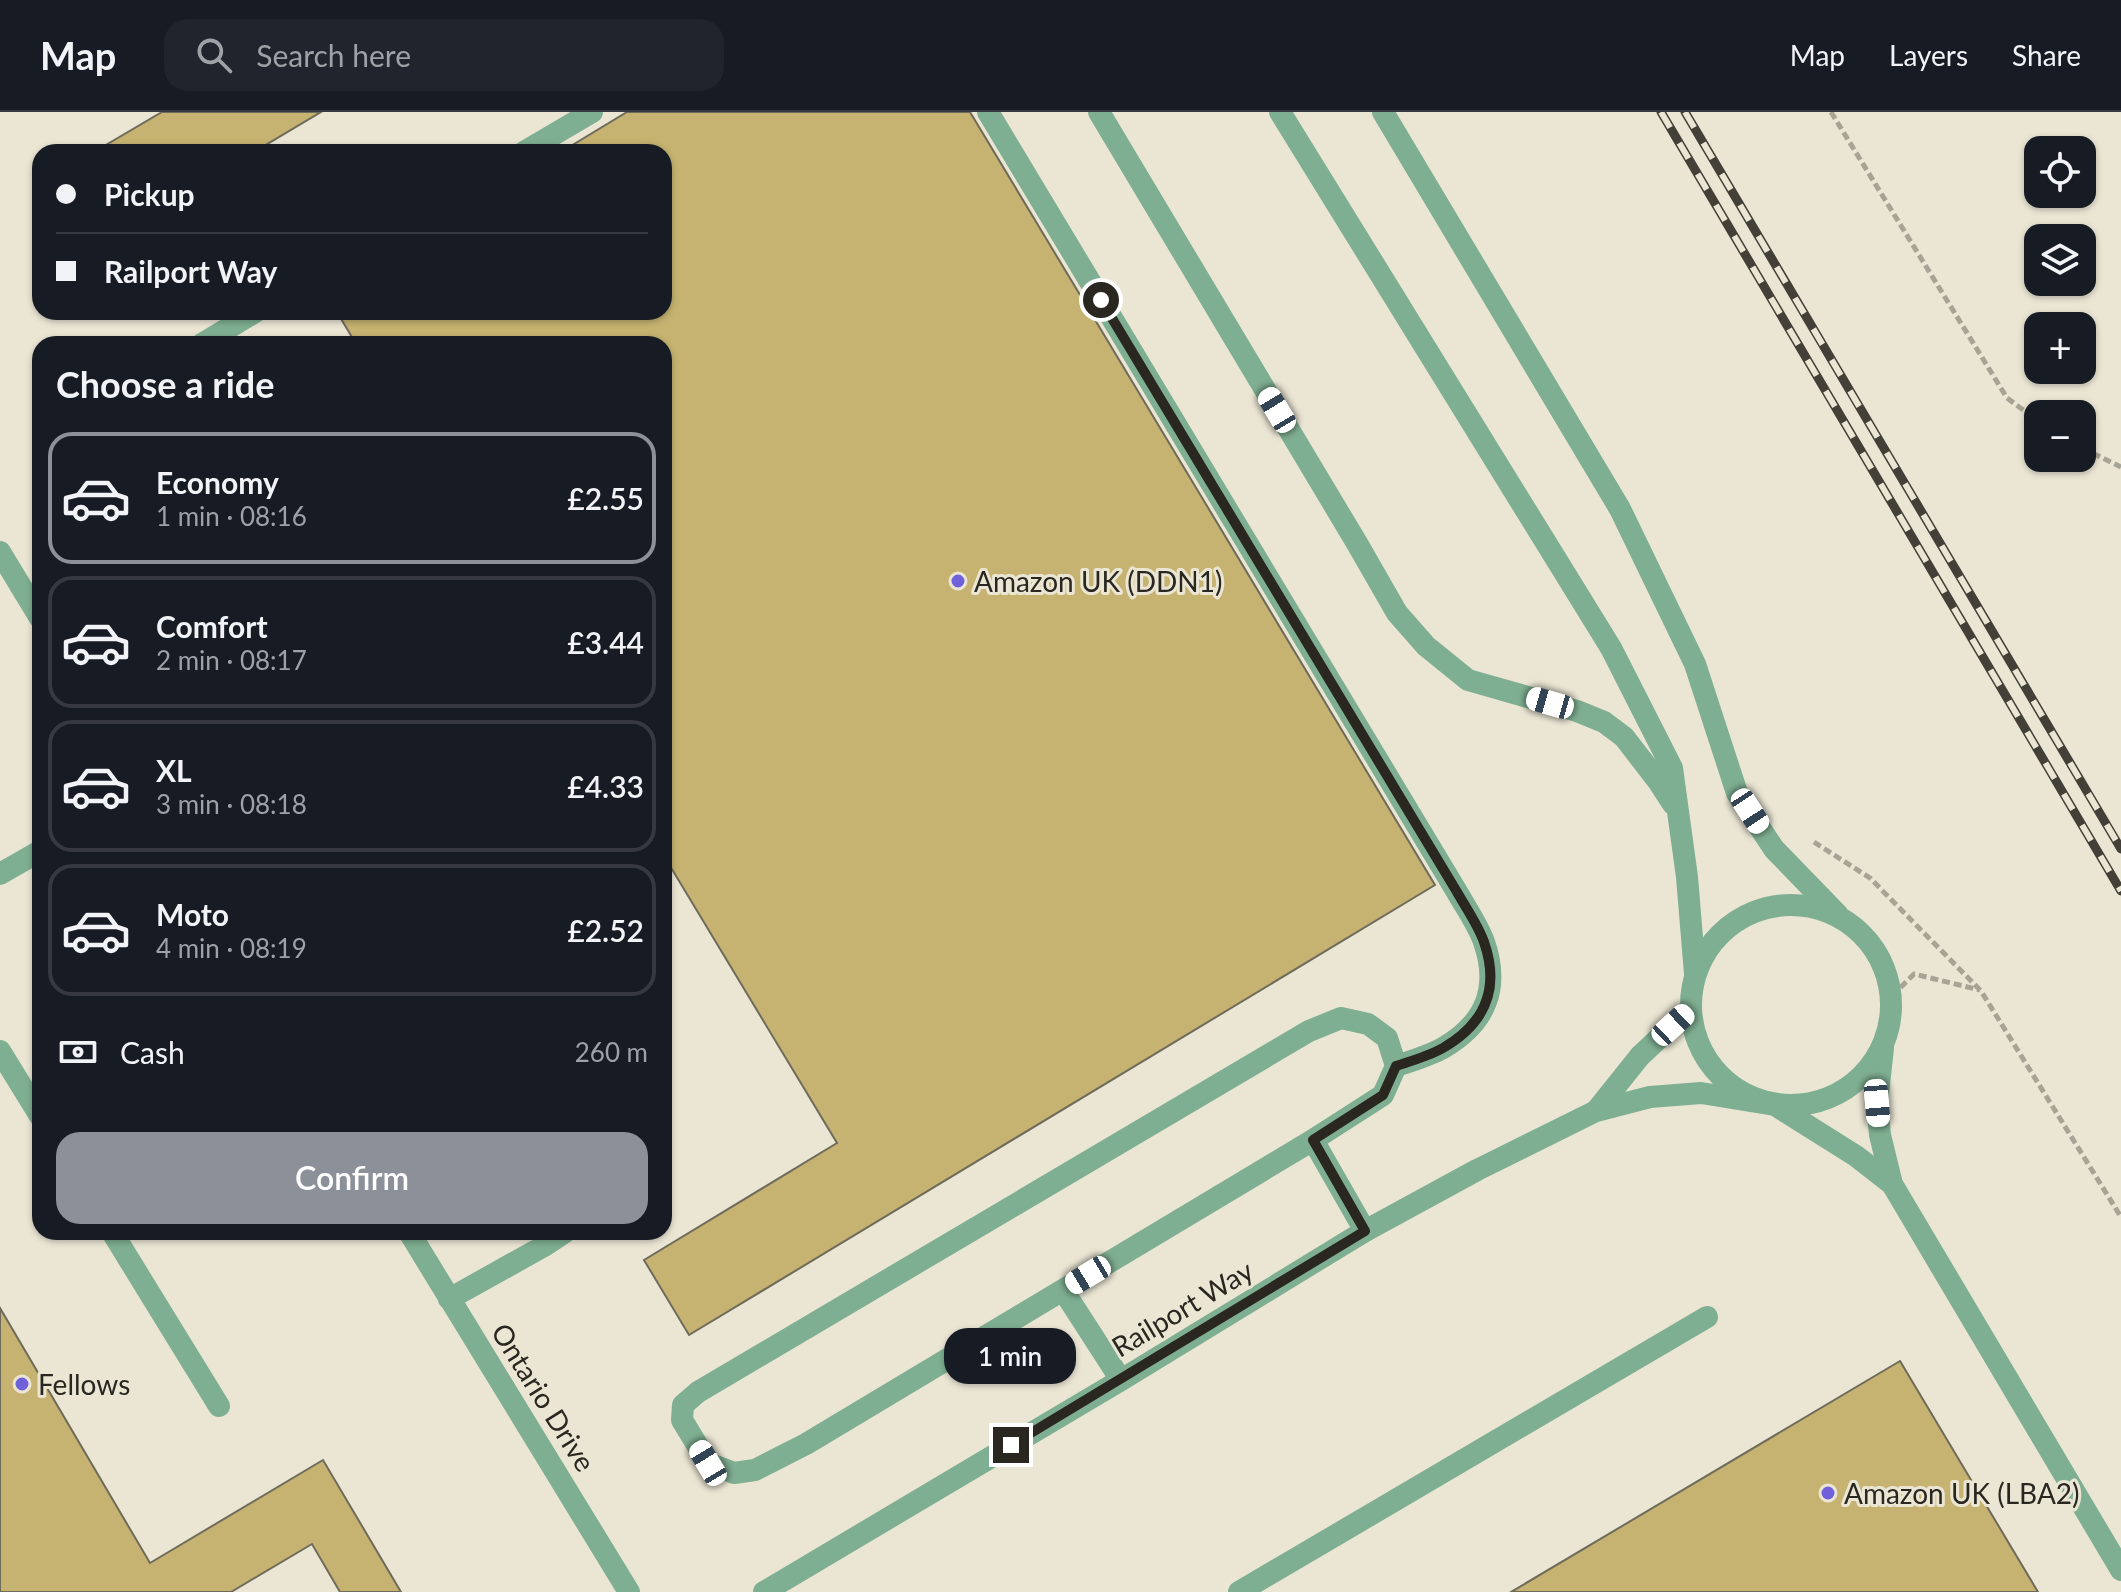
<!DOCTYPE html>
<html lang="en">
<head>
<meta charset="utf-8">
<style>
	body { margin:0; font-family:Lato,sans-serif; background:#20242c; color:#f1f3f6; height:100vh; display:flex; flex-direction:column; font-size:30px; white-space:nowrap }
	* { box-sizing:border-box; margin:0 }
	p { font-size:26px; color:#9ea1a6 }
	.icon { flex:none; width:44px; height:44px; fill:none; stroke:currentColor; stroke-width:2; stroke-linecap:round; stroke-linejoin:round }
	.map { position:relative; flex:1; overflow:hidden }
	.panel { position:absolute; left:32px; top:224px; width:640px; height:904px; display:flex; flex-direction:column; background:#171b24; border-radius:24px; box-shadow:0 2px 6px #0004 }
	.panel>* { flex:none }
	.top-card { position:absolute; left:32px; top:32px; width:640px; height:176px; border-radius:24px; box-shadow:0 2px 6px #0004; display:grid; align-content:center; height:176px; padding:0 24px; background:#171b24 }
	.controls { position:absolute; left:2024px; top:24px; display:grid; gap:16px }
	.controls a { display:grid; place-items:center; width:72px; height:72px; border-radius:16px; background:#171b24; box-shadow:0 2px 6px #0004; font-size:40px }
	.end { position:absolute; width:36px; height:36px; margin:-18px; border:10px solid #292720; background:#fff; box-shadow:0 0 0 4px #fff }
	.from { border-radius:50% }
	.bubble { position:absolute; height:56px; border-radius:24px; background:#171b24; box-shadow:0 2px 6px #0004; font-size:26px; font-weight:600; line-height:56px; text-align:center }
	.car { position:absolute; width:24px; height:48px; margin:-24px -12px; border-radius:10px; box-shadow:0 0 6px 2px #0007; background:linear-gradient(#fff 24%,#345 0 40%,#fff 0 76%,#345 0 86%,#fff 0) }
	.top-card b { display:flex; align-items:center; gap:28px; height:76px; font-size:30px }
	.top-card b+b { border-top:2px solid #363941 }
	.top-card i { width:20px; height:20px; background:#f1f3f6 }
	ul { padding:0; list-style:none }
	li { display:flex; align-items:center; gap:24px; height:132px; margin:0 16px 12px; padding:0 8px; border:4px solid #363941; border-radius:24px }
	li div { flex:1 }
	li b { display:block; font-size:30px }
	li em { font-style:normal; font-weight:600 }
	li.on { border-color:#8c9099 }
	li>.icon { width:72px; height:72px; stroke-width:1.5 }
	h2 { padding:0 24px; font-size:36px; line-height:96px }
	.pay { display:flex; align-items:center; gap:20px; height:88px; padding:0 24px; font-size:30px }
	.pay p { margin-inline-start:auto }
	.primary-button { display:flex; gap:16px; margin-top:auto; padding:16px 24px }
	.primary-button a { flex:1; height:92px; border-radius:24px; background:#8c9099; color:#fff; font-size:32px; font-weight:600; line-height:92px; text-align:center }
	header { display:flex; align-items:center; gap:48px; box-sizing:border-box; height:112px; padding:0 40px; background:#171b24; border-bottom:2px solid #363941 }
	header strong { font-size:38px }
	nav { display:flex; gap:44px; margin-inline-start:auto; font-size:28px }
	.search { width:560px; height:72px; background:#20242c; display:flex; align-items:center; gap:20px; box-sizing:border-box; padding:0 28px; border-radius:24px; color:#9ea1a6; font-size:30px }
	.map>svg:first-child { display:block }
	.building { fill:#c6b371; stroke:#6f6b5b; stroke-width:2 }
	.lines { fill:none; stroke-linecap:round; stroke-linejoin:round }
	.path { stroke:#a7a395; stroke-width:5; stroke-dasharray:8 4; stroke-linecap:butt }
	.service { stroke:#7faf92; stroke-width:22 }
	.minor { stroke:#7faf92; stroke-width:22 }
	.rail-casing { stroke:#434038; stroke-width:9 }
	.rail { stroke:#ebe6d4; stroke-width:6; stroke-dasharray:18; stroke-linecap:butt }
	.route { stroke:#292720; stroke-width:10 }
	.poi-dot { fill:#7061db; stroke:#ebe6d4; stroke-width:3 }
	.labels { text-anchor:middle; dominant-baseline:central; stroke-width:6; stroke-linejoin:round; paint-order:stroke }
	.poi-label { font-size:28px; fill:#292720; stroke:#ebe6d4; text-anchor:start }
	.street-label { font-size:28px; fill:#292720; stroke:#ebe6d4 }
</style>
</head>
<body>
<header>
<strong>Map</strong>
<div class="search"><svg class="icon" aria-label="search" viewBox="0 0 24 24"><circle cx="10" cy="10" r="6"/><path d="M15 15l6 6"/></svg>Search here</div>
<nav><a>Map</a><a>Layers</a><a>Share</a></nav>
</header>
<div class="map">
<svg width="2121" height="1480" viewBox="0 0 2121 1480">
	<rect width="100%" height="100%" fill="#ebe6d4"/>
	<path class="building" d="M 162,0 L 321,0 L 254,40 L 94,40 Z
		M 627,0 L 970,0 L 1435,773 L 689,1223 L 644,1148 L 837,1031 L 664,744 L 664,232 L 356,232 L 337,200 L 664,200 L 664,40 L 561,40 Z
		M 0,1196 L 150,1451 L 323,1348 L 401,1480 L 340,1480 L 312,1432 L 231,1480 L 0,1480 Z
		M 1900,1249 L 2038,1480 L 1511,1480 Z"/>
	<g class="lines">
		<path class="path" d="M 1831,0 L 2007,286 L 2038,309
			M 2082,336 L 2121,355
			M 1814,730 L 1870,766 L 1981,879 L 2121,1105
			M 1892,884 L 1914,862 L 1980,878"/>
		<path class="service" d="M 988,0 L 1457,780 C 1466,796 1478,813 1484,830 C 1500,876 1486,911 1443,936 C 1429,944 1411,949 1396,954
			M 1099,0 L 1358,433 L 1397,501 L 1426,534 L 1468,568 L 1577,599 L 1604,610 L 1624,625 L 1658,669 L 1673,692
			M 1280,0 L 1611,536 L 1672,656 L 1687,765 L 1695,862
			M 1383,0 L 1620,397 L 1695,552 L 1737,681 L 1774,737 L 1838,803
			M 524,40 L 592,0
			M 202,232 L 255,200
			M 0,762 L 40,739
			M 1341,906 L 1368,912 L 1387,926 L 1396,954 L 1383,983 L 1313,1028 L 806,1332 L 755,1358 L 734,1361 L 708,1351 L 682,1308 L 683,1293 L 698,1280 L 1309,919 Z
			M 0,939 L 40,1004
			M 1775,993 L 1856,1044 L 1892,1072 L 1880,1023 L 1877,991 L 1883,936
			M 1313,1028 L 1365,1119
			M 1892,1072 L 2121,1458
			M 112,1120 L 219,1294
			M 1063,1178 L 1121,1268
			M 449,1187 L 544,1134 L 565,1120
			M 1239,1480 L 1707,1205"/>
		<path class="minor" d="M 0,440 L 40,506
			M1691 893a100 100 0 1 1 200 0a100 100 0 1 1-200 0Z
			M 1596,999 L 1640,944 L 1690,897
			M 409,1120 L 629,1480
			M 764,1480 L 1121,1268 L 1365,1119 L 1477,1058 L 1596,999 L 1650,985 L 1701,981 L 1775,993"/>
		<g class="rail-casing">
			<path id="rail" d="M 1661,0 L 2121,779
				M 1685,0 L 2121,737"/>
		</g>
		<use href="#rail" class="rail"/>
	</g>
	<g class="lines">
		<path class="route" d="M 1011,1333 L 1365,1119 L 1313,1028 L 1383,983 L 1396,954 C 1411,949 1429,944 1443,936 C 1486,911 1500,876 1484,830 C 1478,813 1466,796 1457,780 L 1101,188"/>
	</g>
	<g class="poi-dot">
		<circle cx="958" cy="469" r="8"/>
		<circle cx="22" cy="1272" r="8"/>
		<circle cx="1828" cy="1381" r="8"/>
	</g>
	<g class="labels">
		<g class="poi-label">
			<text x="974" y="469">Amazon UK (DDN1)</text>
			<text x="38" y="1272">Fellows</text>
			<text x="1844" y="1381">Amazon UK (LBA2)</text>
		</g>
		<g class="street-label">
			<text transform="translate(1182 1196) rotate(-31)">Railport Way</text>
			<text transform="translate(544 1285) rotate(58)">Ontario Drive</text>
		</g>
	</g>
</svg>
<div class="controls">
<a><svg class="icon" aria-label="locate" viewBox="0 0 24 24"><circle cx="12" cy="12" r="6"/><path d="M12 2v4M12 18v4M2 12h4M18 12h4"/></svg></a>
<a><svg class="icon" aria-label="layers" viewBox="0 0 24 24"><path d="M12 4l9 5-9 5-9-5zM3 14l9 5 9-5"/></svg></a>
<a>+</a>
<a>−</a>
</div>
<i class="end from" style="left:1101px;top:188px"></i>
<i class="end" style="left:1011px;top:1333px"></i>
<div class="bubble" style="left:944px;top:1216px;width:132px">1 min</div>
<i class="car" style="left:1277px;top:298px;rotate:329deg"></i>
<i class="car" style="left:1550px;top:591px;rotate:286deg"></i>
<i class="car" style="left:1750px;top:699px;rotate:147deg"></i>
<i class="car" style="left:1673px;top:913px;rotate:47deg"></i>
<i class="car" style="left:1877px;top:991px;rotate:175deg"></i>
<i class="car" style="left:1088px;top:1163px;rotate:239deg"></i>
<i class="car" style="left:708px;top:1351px;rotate:329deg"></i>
<div class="top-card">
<b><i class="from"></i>Pickup</b>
<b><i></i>Railport Way</b>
</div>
<section class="panel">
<h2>Choose a ride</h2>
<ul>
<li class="on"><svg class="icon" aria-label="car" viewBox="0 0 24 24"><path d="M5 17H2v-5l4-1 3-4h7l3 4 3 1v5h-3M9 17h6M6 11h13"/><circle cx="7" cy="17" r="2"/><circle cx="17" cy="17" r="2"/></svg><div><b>Economy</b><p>1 min · 08:16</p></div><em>£2.55</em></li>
<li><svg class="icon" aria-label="car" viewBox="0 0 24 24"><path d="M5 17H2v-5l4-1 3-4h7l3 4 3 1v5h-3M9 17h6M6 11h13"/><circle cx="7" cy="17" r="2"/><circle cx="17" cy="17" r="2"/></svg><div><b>Comfort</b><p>2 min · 08:17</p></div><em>£3.44</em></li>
<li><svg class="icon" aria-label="car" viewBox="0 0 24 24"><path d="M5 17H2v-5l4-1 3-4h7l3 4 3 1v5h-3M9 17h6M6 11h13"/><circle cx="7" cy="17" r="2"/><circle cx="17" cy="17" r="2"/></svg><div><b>XL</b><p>3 min · 08:18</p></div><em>£4.33</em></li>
<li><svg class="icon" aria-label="car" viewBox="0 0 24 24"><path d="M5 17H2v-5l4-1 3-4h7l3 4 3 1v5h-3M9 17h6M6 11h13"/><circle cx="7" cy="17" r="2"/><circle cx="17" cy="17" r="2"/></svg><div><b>Moto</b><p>4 min · 08:19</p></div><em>£2.52</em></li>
</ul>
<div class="pay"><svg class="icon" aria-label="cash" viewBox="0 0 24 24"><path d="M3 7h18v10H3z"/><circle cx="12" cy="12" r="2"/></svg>Cash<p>260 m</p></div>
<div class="primary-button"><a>Confirm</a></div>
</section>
</div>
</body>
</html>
